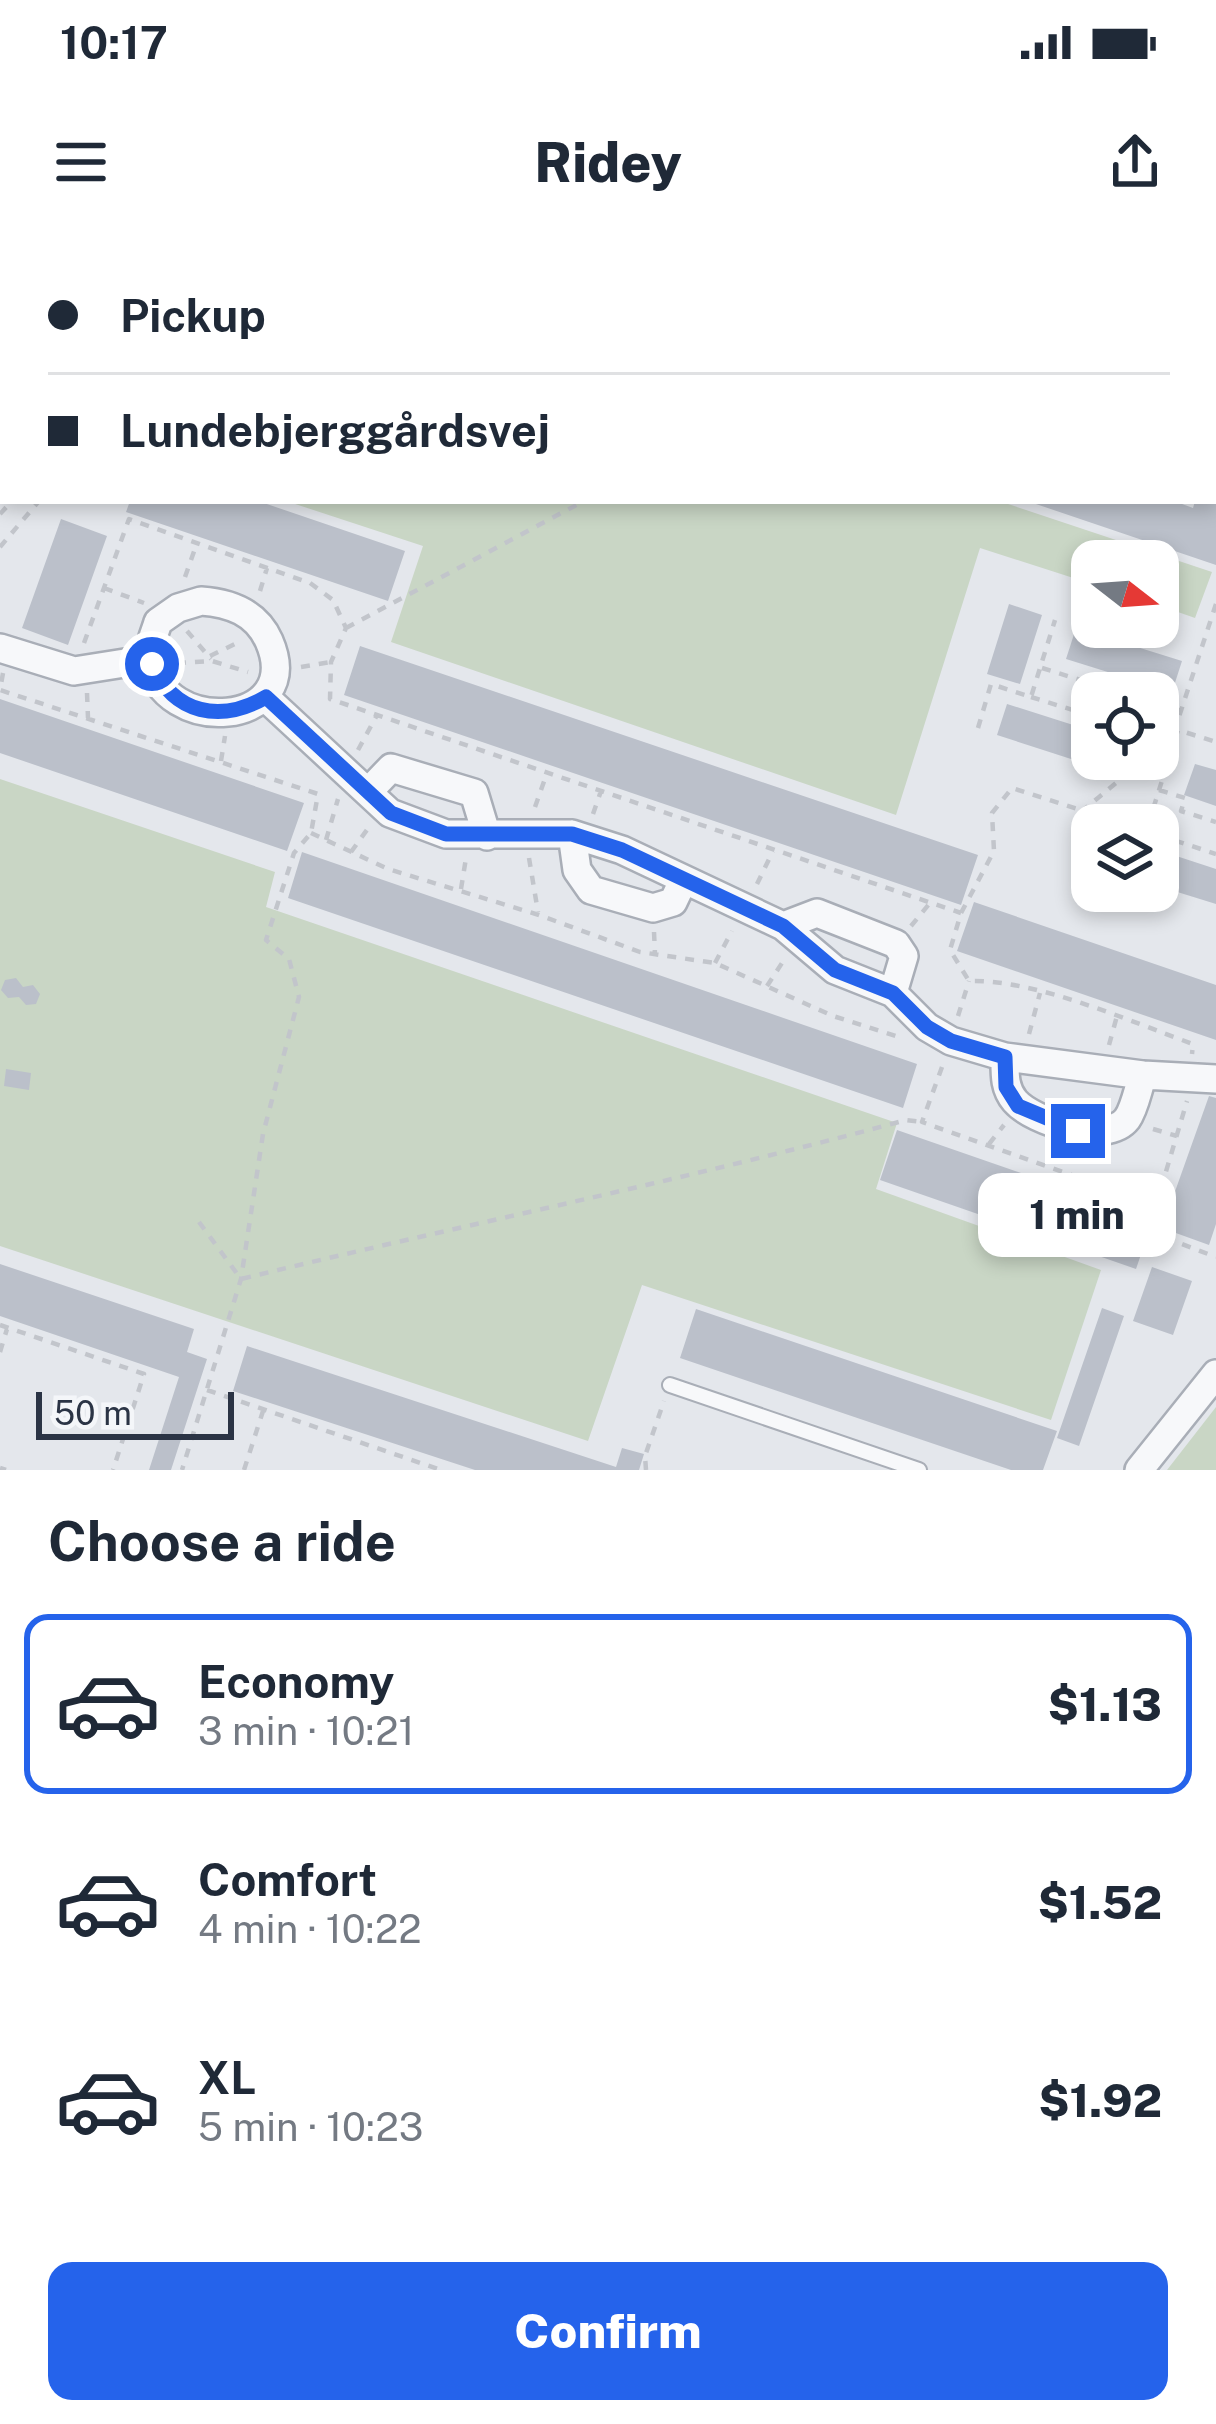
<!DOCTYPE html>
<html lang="en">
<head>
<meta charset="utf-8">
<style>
	body { margin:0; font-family:"Public Sans",sans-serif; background:#f2f2f3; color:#1f2937; height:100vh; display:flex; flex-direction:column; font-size:45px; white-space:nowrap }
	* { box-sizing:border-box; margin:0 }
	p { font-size:39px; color:#747a83 }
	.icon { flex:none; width:66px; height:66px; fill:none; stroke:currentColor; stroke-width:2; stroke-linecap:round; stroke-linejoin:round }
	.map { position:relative; height:1230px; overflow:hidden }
	.panel { display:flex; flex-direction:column; background:#fff; flex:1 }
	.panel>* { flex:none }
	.banner { position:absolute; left:0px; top:0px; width:1218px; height:264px; box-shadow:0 6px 18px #0003; display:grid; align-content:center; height:264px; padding:0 48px; background:#fff }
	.needle { width:78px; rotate:107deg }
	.controls { position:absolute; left:1071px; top:300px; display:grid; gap:24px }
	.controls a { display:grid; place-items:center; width:108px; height:108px; border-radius:24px; background:#fff; box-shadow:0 6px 18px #0003; font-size:60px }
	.scale { position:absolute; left:36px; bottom:30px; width:198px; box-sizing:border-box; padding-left:12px; border:6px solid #2b3445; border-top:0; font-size:33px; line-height:42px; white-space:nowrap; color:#2b3445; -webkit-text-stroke:9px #f4f6f9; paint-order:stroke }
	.end { position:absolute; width:54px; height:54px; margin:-27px; border:15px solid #2563eb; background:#fff; box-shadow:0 0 0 6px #fff }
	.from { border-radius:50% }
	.bubble { position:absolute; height:84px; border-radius:24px; background:#fff; box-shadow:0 6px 18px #0003; font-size:39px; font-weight:800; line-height:84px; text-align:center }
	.banner b { display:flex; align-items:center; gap:42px; height:114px; font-size:45px }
	.banner b+b { border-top:3px solid #e0e1e3 }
	.banner i { width:30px; height:30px; background:#1f2937 }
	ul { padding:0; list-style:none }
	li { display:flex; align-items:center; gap:36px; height:180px; margin:0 24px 18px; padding:0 24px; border:6px solid transparent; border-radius:24px }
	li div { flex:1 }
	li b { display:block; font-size:45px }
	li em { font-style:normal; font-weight:800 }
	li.active { border-color:#2563eb }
	li>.icon { width:108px; height:108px; stroke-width:1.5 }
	h2 { padding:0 48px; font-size:54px; line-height:144px }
	.action { display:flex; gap:24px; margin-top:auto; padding:24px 48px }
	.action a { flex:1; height:138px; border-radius:24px; background:#2563eb; color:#fff; font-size:48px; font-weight:800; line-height:138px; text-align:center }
	.status { display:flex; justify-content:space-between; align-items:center; height:84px; padding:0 60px; background:#fff; direction:ltr }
	.status svg { height:33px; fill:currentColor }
	header { display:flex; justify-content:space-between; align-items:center; height:156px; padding:0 48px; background:#fff; font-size:54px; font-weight:800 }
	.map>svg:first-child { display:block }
	.green { fill:#c9d6c5 }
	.building { fill:#bbc0ca }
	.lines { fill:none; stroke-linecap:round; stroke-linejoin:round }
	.service-casing { stroke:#a9aeb7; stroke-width:18 }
	.minor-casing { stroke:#a9aeb7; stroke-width:32 }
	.tertiary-casing { stroke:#a9aeb7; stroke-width:38 }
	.path { stroke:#c2c5cb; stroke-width:4.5; stroke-dasharray:9 9; stroke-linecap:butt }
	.service { stroke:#f7f8fa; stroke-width:14 }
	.minor { stroke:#f7f8fa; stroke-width:27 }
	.tertiary { stroke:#f7f8fa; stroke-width:33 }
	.route { stroke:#2563eb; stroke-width:15 }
</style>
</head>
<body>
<div class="status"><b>10:17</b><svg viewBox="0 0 49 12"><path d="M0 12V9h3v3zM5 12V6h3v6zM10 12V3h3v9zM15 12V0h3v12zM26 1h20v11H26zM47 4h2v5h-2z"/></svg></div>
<header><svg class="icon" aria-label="menu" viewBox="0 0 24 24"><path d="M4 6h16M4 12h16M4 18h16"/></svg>Ridey<svg class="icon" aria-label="share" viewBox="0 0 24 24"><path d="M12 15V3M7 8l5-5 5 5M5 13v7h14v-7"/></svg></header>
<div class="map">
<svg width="1216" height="1230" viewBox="0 0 1216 1230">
	<rect width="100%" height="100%" fill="#e4e7ec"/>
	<path class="green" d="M 286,261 L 999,261 L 1212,332 L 1195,378 L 1158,365 L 1158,321 L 1092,321 L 1092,344 L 980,308 L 896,575 L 391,402 L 423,306 Z
		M 0,539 L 275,632 L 266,667 L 897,883 L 876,949 L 1101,1030 L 1051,1180 L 642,1045 L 588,1201 L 0,1006 Z
		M 1216,1167 L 1216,1230 L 1167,1230 Z"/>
	<path class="building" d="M 130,261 L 258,261 L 405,311 L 388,361 L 126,272 Z
		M 1174,261 L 1193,268 L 1195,261 L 1216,261 L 1216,325 L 1030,262 Z
		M 61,279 L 107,296 L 68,405 L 22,388 Z
		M 1009,364 L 1042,375 L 1020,444 L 987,434 Z
		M 1076,388 L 1182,421 L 1172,452 L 1066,419 Z
		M 360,406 L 978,615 L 961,665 L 344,455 Z
		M 0,459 L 304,563 L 287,611 L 0,513 Z
		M 1007,464 L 1092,491 L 1092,519 L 1105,519 L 1102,529 L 997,495 Z
		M 1195,524 L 1216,530 L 1216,566 L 1184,555 Z
		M 1158,610 L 1216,629 L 1216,664 L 1158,646 Z
		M 302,612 L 917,824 L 903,868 L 288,658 Z
		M 974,662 L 1216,745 L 1216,800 L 957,711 Z
		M 16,738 L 23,747 L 33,745 L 40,754 L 36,764 L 26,765 L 19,757 L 8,758 L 1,750 L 5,740 Z
		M 6,829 L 31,833 L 29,850 L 4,846 Z
		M 1209,856 L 1216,858 L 1216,984 L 1209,1005 L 1162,988 Z
		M 897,890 L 1153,979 L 1136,1029 L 880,940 Z
		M 0,1024 L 194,1089 L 187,1112 L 207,1119 L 171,1230 L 149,1230 L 179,1137 L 0,1076 Z
		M 1152,1027 L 1192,1041 L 1173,1095 L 1133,1081 Z
		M 1102,1068 L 1124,1076 L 1079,1206 L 1057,1198 Z
		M 696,1069 L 1057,1191 L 1043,1230 L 1011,1230 L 680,1118 Z
		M 247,1106 L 616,1227 L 622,1208 L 644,1214 L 639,1230 L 475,1230 L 233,1151 Z"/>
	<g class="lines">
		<g class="service-casing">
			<path id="service" d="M 670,1145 L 919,1230"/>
		</g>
		<g class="minor-casing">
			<path id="minor" d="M 478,3 L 511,3
				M 737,3 L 738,0
				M 1215,142 L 1216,142
				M 201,361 C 230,363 256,372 269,401 C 307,488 160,498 150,418 C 148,406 155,393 158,382 L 178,368 Z
				M 0,408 L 74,431 L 150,419
				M 265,457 L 390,573 L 446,594 L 572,594 L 622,610 L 783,686 L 835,730 L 893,753 L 927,787 L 951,801 L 1005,817 L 1143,835 L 1216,839
				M 368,552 L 391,528 L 474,553 L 487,596
				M 572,594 L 577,630 L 591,650 L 653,668 L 673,662 L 683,641
				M 783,686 L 817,673 L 896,704 L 904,716 L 893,753
				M 1005,817 C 1005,834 1004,848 1015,861 C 1033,882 1107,905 1127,879 C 1135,868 1138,848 1143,835
				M 1139,1230 L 1216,1134"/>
		</g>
		<g class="tertiary-casing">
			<path id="tertiary" d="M 160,3 L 163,0
				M 192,3 L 195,0
				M 0,181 L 3,178
				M 0,216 L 3,213"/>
		</g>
		<path class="path" d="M 349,0 L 350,3
			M 430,0 L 431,0
			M 614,0 L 623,3
			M 913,0 L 922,3
			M 1090,0 L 1099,3
			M 109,3 L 112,0
			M 244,3 L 246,0
			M 281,3 L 283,0
			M 415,3 L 417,0
			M 551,3 L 552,0
			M 826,3 L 828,0
			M 904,3 L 905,0
			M 1215,42 L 1216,43
			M 1215,104 L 1216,104
			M 0,124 L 3,120
			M 1215,182 L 1216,181
			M 0,274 L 12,261
			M 0,307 L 39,261
			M 185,337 L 197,303
			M 104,348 L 144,363
			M 260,351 L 267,328
			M 1216,364 L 1175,489 L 1216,502
			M 346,388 L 584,261
			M 187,391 L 211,419
			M 84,403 L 129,279 L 310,343 L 333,360 L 346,388 L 331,422 L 330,459 L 961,673
			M 210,416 L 237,403
			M 177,423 L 212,421 L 248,432
			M 301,427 L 331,422
			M 1042,428 L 1122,453
			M 3,433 L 0,450 L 318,554 L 311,593 L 294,613 L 266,700 L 289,719 L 299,757 L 263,894 L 241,1039 L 182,1230
			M 87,453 L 88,478
			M 1031,457 L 1092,476
			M 1158,464 L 1181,471
			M 978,488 L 991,444 L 1031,457 L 1055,380
			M 1158,495 L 1167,467
			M 358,510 L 377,475
			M 221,521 L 225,496
			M 1159,550 L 1185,558 L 1181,571 L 1216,582
			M 535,567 L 547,533
			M 1081,572 L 1139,524 L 1165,531
			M 593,574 L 601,551
			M 1127,585 L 1012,548 L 992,573 L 994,611 L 961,673 L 950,710 L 969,741 C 1035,739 1129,781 1193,804 L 1192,814
			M 1148,585 L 1178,490
			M 311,593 L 388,629 L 539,675 L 640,712 L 715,723 L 833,776 L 899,797
			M 1158,595 L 1216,614
			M 326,600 L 338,559
			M 351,612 L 369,587
			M 529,618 L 538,672
			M 757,644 L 773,611
			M 461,649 L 466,618
			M 911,686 L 930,663
			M 654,692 L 655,714
			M 715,723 L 732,691
			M 767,746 L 782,723
			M 958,776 L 969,741
			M 1029,794 L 1040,753
			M 1109,805 L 1117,776
			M 942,827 L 922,882 L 1156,965 L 1187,861
			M 1153,889 L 1177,896
			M 989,904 L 1004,885
			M 1156,965 L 1158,991 L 1166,998 L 1216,1017
			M 199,982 L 241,1039 C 462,985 686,940 906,880 L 922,882
			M 0,1085 L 144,1134 L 113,1230
			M 0,1112 L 7,1089
			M 207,1150 L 441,1230
			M 0,1228 L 6,1230
			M 244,1230 L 263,1171
			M 646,1230 L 645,1216 L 664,1161"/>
		<use href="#service" class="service"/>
		<use href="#minor" class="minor"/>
		<use href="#tertiary" class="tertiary"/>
	</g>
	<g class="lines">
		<path class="route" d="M 152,424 C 174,475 221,483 266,457 L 391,573 L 446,594 L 572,594 L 622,610 L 783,686 L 835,730 L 893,753 L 927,787 L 951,801 L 1005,817 L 1006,847 L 1018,866 L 1078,891"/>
	</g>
</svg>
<div class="controls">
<a><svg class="needle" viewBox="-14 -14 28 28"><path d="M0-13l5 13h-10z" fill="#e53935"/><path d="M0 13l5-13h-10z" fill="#747a83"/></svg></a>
<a><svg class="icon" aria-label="locate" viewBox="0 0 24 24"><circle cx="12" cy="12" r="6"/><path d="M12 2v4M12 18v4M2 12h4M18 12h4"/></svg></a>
<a><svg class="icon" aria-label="layers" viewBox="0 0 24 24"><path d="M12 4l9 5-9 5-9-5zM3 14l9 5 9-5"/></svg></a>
</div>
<div class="scale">50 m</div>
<i class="end from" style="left:152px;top:424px"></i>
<i class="end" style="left:1078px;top:891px"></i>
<div class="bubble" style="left:978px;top:933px;width:198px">1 min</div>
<div class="banner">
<b><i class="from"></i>Pickup</b>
<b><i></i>Lundebjerggårdsvej</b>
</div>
</div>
<section class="panel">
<h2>Choose a ride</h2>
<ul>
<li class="active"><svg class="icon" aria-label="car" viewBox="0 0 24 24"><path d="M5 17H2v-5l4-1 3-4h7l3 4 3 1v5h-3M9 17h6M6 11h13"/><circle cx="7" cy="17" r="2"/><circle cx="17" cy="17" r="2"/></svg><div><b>Economy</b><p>3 min · 10:21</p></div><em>$1.13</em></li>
<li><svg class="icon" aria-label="car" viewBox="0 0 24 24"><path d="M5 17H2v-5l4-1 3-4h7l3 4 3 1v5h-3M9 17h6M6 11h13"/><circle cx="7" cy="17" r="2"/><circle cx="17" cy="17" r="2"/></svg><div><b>Comfort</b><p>4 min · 10:22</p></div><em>$1.52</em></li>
<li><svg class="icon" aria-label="car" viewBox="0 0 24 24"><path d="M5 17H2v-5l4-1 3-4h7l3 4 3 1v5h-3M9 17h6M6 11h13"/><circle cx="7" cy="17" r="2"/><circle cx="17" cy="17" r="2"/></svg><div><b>XL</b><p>5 min · 10:23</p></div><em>$1.92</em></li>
</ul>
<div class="action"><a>Confirm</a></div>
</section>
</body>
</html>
